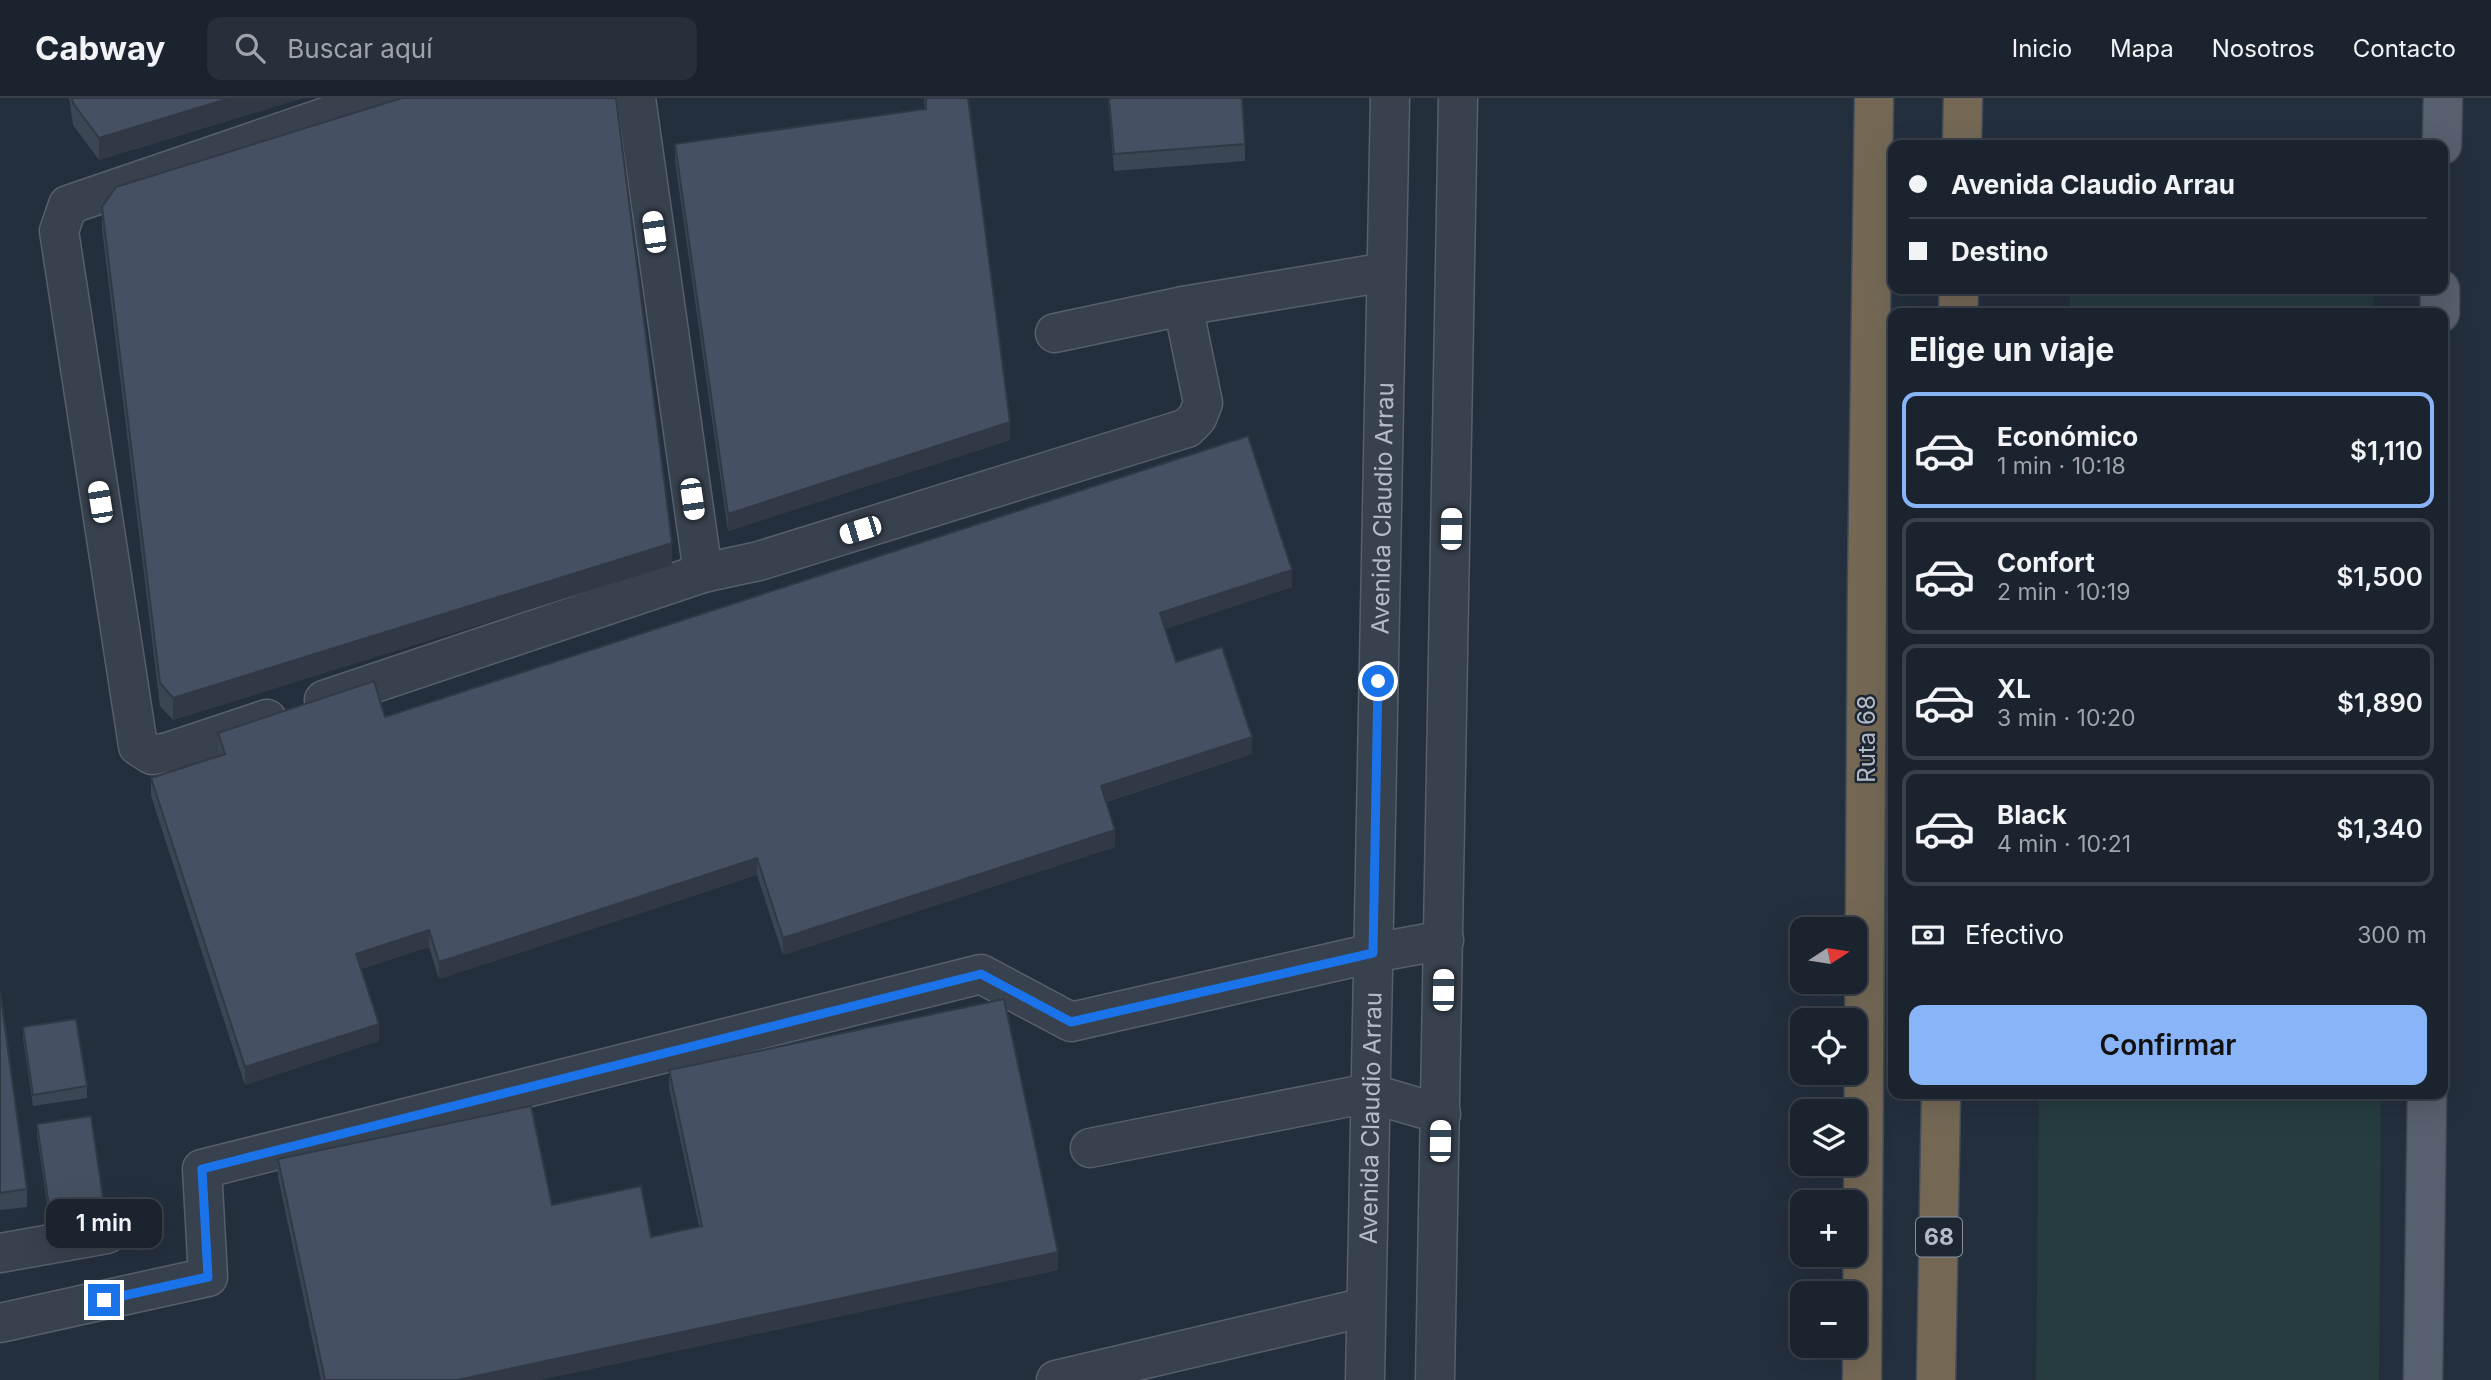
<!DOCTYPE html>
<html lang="es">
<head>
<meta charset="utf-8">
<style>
	body { margin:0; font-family:Inter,sans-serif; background:#282f3a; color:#f1f3f6; height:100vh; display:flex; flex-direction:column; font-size:26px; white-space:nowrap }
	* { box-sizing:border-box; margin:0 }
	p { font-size:23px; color:#a0a4aa }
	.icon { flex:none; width:38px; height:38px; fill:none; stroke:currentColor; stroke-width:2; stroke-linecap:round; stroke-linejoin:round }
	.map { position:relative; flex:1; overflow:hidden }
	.panel { position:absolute; left:1888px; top:210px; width:560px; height:791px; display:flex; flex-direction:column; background:#1b232e; border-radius:14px; box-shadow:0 7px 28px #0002,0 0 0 2px #39404a }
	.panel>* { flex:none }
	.hud { position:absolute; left:1888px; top:42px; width:560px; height:154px; border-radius:14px; box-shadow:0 7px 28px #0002,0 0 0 2px #39404a; display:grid; align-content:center; height:154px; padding:0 21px; background:#1b232e }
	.needle { width:46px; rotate:78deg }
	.controls { position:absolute; left:1790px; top:819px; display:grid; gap:14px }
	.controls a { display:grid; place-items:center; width:77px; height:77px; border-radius:14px; background:#1b232e; box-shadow:0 7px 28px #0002,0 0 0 2px #39404a; font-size:35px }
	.end { position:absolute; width:32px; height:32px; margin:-16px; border:9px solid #1a73e8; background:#fff; box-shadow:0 0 0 4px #fff }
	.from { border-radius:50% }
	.bubble { position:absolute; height:49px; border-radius:14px; background:#1b232e; box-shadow:0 7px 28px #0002,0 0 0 2px #39404a; font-size:23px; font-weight:600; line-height:49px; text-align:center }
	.car { position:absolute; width:21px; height:42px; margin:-21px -10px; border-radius:9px; box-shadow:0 0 5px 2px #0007; background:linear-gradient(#fff 24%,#345 0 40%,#fff 0 76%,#345 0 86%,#fff 0) }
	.hud b { display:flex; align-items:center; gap:24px; height:66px; font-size:26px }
	.hud b+b { border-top:2px solid #39404a }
	.hud i { width:18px; height:18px; background:#f1f3f6 }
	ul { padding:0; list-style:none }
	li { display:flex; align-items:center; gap:21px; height:116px; margin:0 14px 10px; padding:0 7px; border:4px solid #39404a; border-radius:14px }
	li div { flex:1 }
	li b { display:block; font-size:26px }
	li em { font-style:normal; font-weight:600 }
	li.active { border-color:#8ab4f8 }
	li>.icon { width:63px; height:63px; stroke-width:1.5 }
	h2 { padding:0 21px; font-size:32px; line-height:84px }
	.pay { display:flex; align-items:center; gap:18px; height:77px; padding:0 21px; font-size:26px }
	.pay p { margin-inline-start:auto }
	.action { display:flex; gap:14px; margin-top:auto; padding:14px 21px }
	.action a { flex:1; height:80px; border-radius:14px; background:#8ab4f8; color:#111; font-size:28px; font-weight:600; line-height:80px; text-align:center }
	header { display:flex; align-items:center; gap:42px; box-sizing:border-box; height:98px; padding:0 35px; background:#1b232e; border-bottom:2px solid #39404a }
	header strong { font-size:33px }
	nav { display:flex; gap:38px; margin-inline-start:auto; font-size:24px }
	.search { width:490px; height:63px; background:#282f3a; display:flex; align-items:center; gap:18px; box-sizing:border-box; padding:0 24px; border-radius:14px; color:#a0a4aa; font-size:26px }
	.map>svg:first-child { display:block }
	.green { fill:#263c3f }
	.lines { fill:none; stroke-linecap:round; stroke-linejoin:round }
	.minor-casing { stroke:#565f6c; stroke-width:41 }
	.major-casing { stroke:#414a57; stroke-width:41 }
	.highway-casing { stroke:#434c59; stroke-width:41 }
	.minor { stroke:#38414e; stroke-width:38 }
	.major { stroke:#56606e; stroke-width:38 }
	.highway { stroke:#746855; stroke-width:38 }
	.wall { fill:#3b4654 }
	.shaded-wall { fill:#303945 }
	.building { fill:#455162; stroke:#303945; stroke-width:2 }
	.route { stroke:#1a73e8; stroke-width:9 }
	.labels { text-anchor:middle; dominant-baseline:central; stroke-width:5; stroke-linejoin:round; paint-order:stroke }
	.shield { fill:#1d2633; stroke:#878f9c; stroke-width:2 }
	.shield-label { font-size:23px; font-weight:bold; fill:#b4bcc9 }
	.street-label { font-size:24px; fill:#b4bcc9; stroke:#1d2633 }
</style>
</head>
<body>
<header>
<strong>Cabway</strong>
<div class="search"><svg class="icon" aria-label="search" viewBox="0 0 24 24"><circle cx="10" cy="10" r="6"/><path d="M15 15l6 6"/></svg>Buscar aquí</div>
<nav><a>Inicio</a><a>Mapa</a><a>Nosotros</a><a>Contacto</a></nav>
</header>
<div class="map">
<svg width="2491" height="1282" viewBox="0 0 2491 1282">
	<rect width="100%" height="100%" fill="#242f3e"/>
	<path class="green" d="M 2070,191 L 2373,191 L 2373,215 L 2070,215 Z
		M 2039,996 L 2381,996 L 2379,1282 L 2036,1282 Z"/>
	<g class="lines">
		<g class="minor-casing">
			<g id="minor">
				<path d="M 636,0 L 703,475 L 759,463 L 1187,330 L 1197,320 L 1203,305 L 1183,208"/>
				<path d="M 1055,235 L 1183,208 L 1386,174"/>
				<path d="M 324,602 L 703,475"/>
				<path d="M 267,621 L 168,654 L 152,657 L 138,648 L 59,133 L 68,107 L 381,0"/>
				<path d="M 1090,1050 L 1369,995 L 1441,1016"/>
				<path d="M 0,1155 L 107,1136"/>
				<path d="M 0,1225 L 208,1179 L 202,1071 L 981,876 L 1071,924 L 1373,855 L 1444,842"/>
				<path d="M 1056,1282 L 1366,1209"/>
				<path id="s1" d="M 1365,1282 L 1390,0"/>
				<path d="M 1435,1282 L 1458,0"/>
			</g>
		</g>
		<g class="major-casing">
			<path id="major" d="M 2442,47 L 2443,0
				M 2440,215 L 2440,191
				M 2423,1282 L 2427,996"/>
		</g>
		<g class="highway-casing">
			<path id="highway" d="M 1962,47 L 1963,0
				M 1958,215 L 1959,191
				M 1862,1282 L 1867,489 L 1874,0
				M 1936,1282 L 1941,996"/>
		</g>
		<use href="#minor" class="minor"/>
		<use href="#major" class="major"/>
		<use href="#highway" class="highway"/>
	</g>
	<path class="wall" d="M 69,0 L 303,0 L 99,62 L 73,27 Z
		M 924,0 L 968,0 L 1010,342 L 728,433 L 675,63 L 675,46 L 925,11 Z
		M 1108,0 L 1242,0 L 1245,46 L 1245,63 L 1114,73 Z
		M 102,109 L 672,467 L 173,622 L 160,608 L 102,131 Z
		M 1292,489 L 1165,531 L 1176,564 L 1252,656 L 1106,704 L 1115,749 L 783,857 L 757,777 L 439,881 L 429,849 L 361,871 L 379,943 L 245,987 L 151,698 L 151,680 L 220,658 L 218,652 L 218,635 L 385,619 Z
		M 0,893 L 27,1091 L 27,1109 L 0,1112 Z
		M 23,929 L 87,988 L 87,1000 L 33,1008 L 23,941 Z
		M 669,972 L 1058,1172 L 539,1282 L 321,1282 L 278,1079 L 278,1061 L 552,1107 L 651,1139 L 699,1128 L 669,990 Z
		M 37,1026 L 103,1100 L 103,1112 L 49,1120 L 37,1038 Z"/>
	<path class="shaded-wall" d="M 230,0 L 303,0 L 99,62 L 99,40 Z
		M 1010,324 L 1010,342 L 728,433 L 728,416 Z
		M 672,445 L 672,467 L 173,622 L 173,600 Z
		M 1292,472 L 1292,489 L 1160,533 L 1160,515 Z
		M 1252,639 L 1252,656 L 1101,705 L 1101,688 Z
		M 1115,732 L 1115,749 L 783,857 L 783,840 Z
		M 757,760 L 757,777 L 439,881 L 439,864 Z
		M 429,832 L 429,849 L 356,873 L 356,856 Z
		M 379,926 L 379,943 L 245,987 L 245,969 Z
		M 1058,1154 L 1058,1172 L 539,1282 L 457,1282 Z"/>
	<path class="building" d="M 72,0 L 230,0 L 99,40 L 73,5 Z
		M 402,0 L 616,0 L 672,445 L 173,600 L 160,585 L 102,109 L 116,89 Z
		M 926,0 L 968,0 L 1010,324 L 728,416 L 675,46 L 926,11 Z
		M 1109,0 L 1242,0 L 1245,46 L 1114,56 Z
		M 1248,338 L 1292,472 L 1160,515 L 1176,564 L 1222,549 L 1252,639 L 1101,688 L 1115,732 L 783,840 L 757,760 L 439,864 L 429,832 L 356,856 L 379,926 L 245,969 L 151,680 L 225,656 L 218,635 L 374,583 L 385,619 Z
		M 0,893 L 27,1091 L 0,1095 Z
		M 1004,901 L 1058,1154 L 457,1282 L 325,1282 L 278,1061 L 531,1008 L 552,1107 L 641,1088 L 651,1139 L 702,1128 L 669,972 Z
		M 76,921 L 87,988 L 33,997 L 23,929 Z
		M 91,1018 L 103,1100 L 49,1108 L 37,1026 Z"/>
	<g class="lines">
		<path class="route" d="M 104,1202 L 208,1179 L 202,1071 L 981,876 L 1071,924 L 1373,855 L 1378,583"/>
	</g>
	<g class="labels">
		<rect class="shield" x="1916" y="1119.5" width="46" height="39" rx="5"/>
		<g class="shield-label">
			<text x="1939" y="1139">68</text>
		</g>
		<g class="street-label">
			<text stroke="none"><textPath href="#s1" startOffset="872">Avenida Claudio Arrau</textPath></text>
			<text transform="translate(1866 641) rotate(-90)">Ruta 68</text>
			<text stroke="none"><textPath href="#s1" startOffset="262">Avenida Claudio Arrau</textPath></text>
		</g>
	</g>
</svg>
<div class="controls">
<a><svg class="needle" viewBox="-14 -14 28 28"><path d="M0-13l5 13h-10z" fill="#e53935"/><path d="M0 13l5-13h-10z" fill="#a0a4aa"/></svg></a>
<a><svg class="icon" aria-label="locate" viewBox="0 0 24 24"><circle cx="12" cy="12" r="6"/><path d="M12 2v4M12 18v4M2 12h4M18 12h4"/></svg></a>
<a><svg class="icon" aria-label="layers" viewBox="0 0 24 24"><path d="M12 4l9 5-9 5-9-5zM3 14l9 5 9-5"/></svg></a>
<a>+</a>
<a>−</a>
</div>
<i class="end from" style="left:1378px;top:583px"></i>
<i class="end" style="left:104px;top:1202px"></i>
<div class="bubble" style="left:46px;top:1101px;width:116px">1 min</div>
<i class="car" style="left:654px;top:134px;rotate:352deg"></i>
<i class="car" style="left:692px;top:401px;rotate:172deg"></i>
<i class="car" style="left:100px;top:404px;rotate:351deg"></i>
<i class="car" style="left:1451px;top:431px;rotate:1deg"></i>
<i class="car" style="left:860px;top:432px;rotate:253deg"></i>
<i class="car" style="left:1443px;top:892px;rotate:1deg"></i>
<i class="car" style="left:1440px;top:1043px;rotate:1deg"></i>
<div class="hud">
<b><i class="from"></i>Avenida Claudio Arrau</b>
<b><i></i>Destino</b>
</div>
<section class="panel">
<h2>Elige un viaje</h2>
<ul>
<li class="active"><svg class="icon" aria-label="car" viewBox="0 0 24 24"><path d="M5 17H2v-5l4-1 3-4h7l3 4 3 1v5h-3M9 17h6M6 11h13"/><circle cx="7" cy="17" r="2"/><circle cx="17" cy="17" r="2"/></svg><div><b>Económico</b><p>1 min · 10:18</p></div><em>$1,110</em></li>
<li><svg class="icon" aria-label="car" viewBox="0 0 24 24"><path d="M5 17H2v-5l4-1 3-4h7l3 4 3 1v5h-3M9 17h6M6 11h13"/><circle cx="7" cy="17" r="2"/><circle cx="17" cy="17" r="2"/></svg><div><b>Confort</b><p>2 min · 10:19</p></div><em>$1,500</em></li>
<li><svg class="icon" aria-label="car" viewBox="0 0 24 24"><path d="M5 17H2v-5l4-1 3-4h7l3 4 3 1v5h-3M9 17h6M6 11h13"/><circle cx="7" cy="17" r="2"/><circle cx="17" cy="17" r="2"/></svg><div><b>XL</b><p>3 min · 10:20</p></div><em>$1,890</em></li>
<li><svg class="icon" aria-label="car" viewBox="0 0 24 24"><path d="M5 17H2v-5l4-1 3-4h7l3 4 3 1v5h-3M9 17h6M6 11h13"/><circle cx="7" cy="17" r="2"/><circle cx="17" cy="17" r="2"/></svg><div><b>Black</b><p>4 min · 10:21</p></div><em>$1,340</em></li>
</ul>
<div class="pay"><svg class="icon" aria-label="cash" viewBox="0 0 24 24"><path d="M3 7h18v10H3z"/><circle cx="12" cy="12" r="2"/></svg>Efectivo<p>300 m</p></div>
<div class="action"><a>Confirmar</a></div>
</section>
</div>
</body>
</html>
